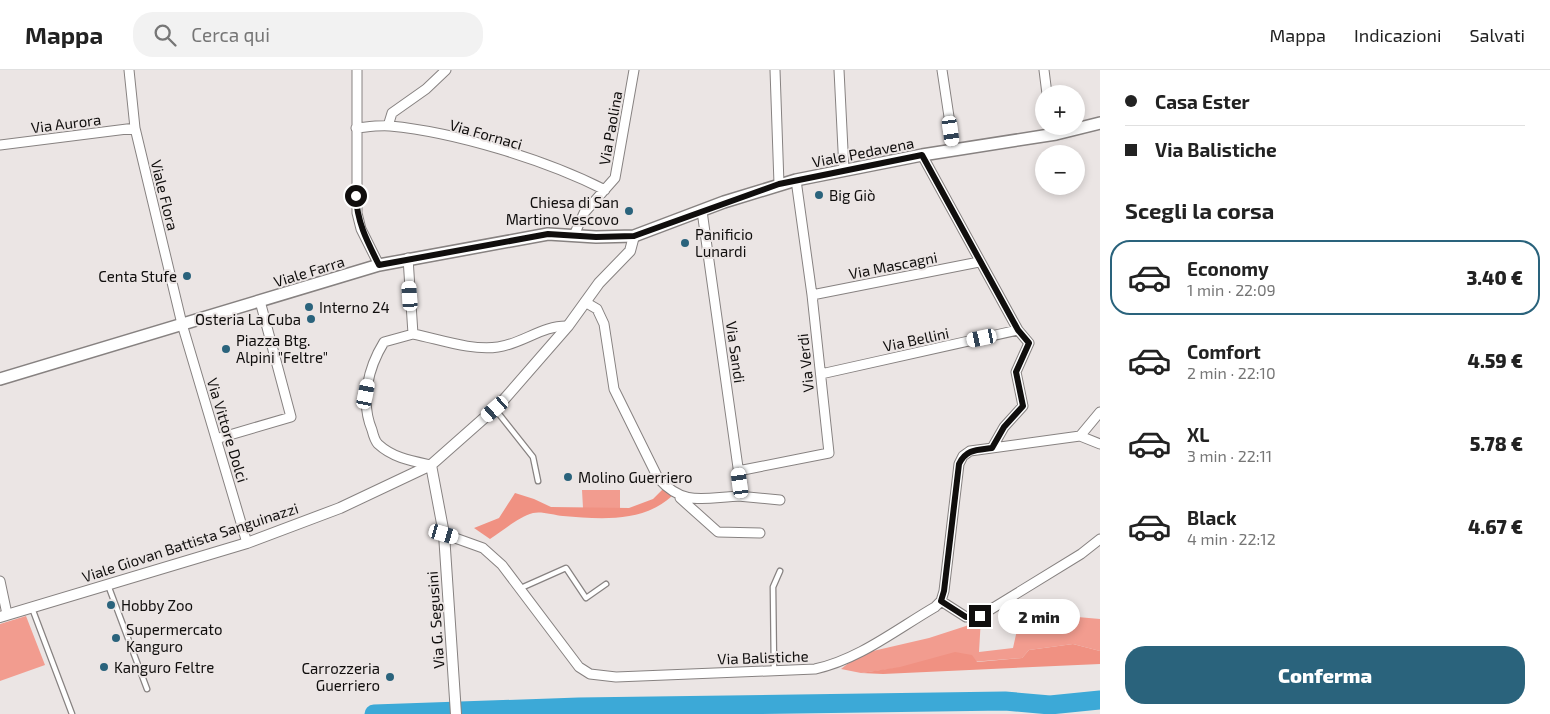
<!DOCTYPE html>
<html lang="it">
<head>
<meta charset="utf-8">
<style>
	body { margin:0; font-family:"Exo 2",sans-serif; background:#f2f2f2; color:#222; height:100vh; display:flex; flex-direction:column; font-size:19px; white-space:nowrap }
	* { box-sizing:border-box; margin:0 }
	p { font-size:16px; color:#767676 }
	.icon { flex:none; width:28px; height:28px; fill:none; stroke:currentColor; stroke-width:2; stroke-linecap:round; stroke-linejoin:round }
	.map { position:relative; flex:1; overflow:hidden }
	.sheet { display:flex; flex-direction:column; background:#fff; width:450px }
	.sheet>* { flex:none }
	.guide { display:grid; align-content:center; height:110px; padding:0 25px; background:#fff }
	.tools { position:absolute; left:1035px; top:15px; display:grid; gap:10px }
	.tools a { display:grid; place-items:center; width:50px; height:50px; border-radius:50%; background:#fff; box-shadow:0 2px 8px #0003; font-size:25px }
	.end { position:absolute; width:22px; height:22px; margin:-11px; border:6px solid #100e0d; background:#fff; box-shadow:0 0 0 2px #fff }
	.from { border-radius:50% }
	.bubble { position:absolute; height:35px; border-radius:18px; background:#fff; box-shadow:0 2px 8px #0003; font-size:16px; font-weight:800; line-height:35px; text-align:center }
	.car { position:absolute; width:15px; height:30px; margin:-15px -8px; border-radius:6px; box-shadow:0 0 4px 1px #0007; background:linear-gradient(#fff 24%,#345 0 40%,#fff 0 76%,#345 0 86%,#fff 0) }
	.guide b { display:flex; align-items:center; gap:18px; height:48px; font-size:19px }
	.guide b+b { border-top:1px solid #e0e0e0 }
	.guide i { width:12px; height:12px; background:#222 }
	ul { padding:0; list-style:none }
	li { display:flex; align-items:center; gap:15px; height:75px; margin:0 10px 8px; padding:0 15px; border:2px solid transparent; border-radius:20px }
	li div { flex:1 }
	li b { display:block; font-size:19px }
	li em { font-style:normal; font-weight:800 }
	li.current { border-color:#2a637c }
	li>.icon { width:45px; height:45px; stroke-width:1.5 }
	h2 { padding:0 25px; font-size:22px; line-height:60px }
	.button { display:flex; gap:10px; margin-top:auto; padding:10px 25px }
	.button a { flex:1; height:58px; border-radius:20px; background:#2a637c; color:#fff; font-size:20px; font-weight:800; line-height:58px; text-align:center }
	header { display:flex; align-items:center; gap:30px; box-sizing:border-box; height:70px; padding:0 25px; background:#fff; border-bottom:1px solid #e0e0e0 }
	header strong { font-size:24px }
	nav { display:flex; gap:28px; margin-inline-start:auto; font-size:18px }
	.search { width:350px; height:45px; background:#f2f2f2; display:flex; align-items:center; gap:12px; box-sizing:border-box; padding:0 18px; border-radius:20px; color:#767676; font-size:19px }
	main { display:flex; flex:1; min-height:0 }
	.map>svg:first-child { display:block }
	.green { fill:#f29c8f }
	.forest { fill:#f09182 }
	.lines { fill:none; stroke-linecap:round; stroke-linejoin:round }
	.river { stroke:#3ca9d7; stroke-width:19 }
	.service-casing { stroke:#878281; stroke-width:7 }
	.minor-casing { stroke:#878281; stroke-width:11 }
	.tertiary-casing { stroke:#878281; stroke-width:12 }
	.secondary-casing { stroke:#878281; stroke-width:14 }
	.service { stroke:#fff; stroke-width:4.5 }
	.minor { stroke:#fff; stroke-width:9 }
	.tertiary { stroke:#fff; stroke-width:10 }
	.secondary { stroke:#fff; stroke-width:11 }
	.route { stroke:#100e0d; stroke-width:6 }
	.poi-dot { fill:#2a637c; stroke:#ebe5e4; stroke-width:2 }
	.labels { text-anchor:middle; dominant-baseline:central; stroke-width:4; stroke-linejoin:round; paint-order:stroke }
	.street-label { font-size:15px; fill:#100e0d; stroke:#ebe5e4 }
	.poi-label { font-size:15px; fill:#100e0d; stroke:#ebe5e4; text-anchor:start }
</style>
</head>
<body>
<header>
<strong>Mappa</strong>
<div class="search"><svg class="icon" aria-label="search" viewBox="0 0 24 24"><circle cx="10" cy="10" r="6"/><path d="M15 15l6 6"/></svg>Cerca qui</div>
<nav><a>Mappa</a><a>Indicazioni</a><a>Salvati</a></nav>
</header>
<main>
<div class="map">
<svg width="1100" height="644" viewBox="0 0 1100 644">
	<rect width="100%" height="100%" fill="#ebe5e4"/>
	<path class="green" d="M 582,420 L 620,420 L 620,438 L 583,438 Z
		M 1021,542 L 1100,549 L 1100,581 L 1073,574 L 1029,580 L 1022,588 L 898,598 L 861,603 L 841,599 L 860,584 L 929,568 L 966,556 L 981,548 L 979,582 L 1013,578 Z
		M 26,546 L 45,595 L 0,611 L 0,554 Z"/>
	<path class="forest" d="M 664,418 L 672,426 C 643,453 600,449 563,446 C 554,445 541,441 533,443 C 518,447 503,461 490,469 L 474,458 L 499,448 L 515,423 L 534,429 L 551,437 L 629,438 L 653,429 Z
		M 1073,574 L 1100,581 L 1100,594 L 883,604 L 861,603 L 900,597 L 955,582 L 972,585 L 977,592 L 1022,588 L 1029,580 Z"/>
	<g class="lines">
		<path class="river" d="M 374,644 L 579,637 L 1005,631 L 1050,635 L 1100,630"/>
		<g class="service-casing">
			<path id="service" d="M 495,339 L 533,387 L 538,411
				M 108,515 L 147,619
				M 521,518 L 566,498 L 586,528 L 606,514
				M 32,538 L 72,644
				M 774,600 L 773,517 L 780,501"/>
		</g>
		<g class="minor-casing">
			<path id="minor" d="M 129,0 L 135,58 L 182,254 L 247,473
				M 357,0 L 357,143 L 361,159 L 379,195
				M 775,0 L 779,114
				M 839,0 L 844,100
				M 942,0 L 954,80
				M 1044,0 L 1047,24
				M 388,56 L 392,43 L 426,19 L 446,0
				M 356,58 C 367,57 379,55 390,56 C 455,62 546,90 605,120
				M 0,75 L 135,58
				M 922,85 L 1018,260 L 1029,273 L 1016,302 L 1023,336 L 1004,357 L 992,378
				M 574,165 L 584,143 L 615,108 L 634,0
				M 408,188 L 413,264 L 384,272 C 368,298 360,331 372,360 C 373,364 375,371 378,374 C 393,388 412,391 431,395
				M 812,225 L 979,192
				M 585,232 L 597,239 L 604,254 L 614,319 L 658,408 C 685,438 705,427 742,426 L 702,141
				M 413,264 C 439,269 471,281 498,277 C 522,274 543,255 568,256
				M 821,304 L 1018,260
				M 1080,366 L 1100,374
				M 216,369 L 291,347 L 260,231
				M 738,401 L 829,383 L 812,225 L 796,110
				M 738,426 L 780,430
				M 680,428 L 718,462 L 760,463
				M 444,464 L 483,478 L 502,495 L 579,597 L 590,604 L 616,607 L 815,599 C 858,590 897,559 935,537 L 941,531 L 944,521 L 959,394 L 963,386 L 970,381 L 1080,366 L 1100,342
				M 0,511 L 7,544
				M 941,531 L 966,547 L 980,546 L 1081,484 L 1100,469"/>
		</g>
		<g class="tertiary-casing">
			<path id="tertiary" d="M 431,395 L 444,464 L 456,644
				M 0,547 L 247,473 L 340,438 L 431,395 L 500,334 L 568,256 L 599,213 L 630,181 L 634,166"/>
		</g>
		<g class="secondary-casing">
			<path id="secondary" d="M 0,309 L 379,195 L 548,164 L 596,167 L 634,166 L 724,132 L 796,110 L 922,85 L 1056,64 L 1100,53"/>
		</g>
		<use href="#service" class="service"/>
		<use href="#minor" class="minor"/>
		<use href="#tertiary" class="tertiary"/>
		<use href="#secondary" class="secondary"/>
	</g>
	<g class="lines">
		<path class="route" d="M 356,126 C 357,152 367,171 379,195 L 548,164 L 596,167 L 634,166 L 779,114 L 922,85 L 1018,260 L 1029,273 L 1016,302 L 1023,336 L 1004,357 L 992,378 C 977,380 966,379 959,394 L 944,521 L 941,531 L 966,547 L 980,546"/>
	</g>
	<g class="poi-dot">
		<circle cx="819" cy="125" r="5"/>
		<circle cx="629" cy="141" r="5"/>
		<circle cx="685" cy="173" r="5"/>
		<circle cx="187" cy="206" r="5"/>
		<circle cx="309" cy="237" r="5"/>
		<circle cx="311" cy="249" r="5"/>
		<circle cx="226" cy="279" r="5"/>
		<circle cx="568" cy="407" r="5"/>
		<circle cx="111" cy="535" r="5"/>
		<circle cx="116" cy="568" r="5"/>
		<circle cx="104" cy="597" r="5"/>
		<circle cx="390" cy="607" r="5"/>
	</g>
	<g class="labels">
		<g class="street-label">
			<text transform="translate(66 53) rotate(-7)">Via Aurora</text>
			<text transform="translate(610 58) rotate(-80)">Via Paolina</text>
			<text transform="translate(486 64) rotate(16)">Via Fornaci</text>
			<text transform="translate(863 82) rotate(-11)">Viale Pedavena</text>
			<text transform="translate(165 125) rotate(76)">Viale Flora</text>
			<text transform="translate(893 195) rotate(-11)">Via Mascagni</text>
			<text transform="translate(309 201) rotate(-17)">Viale Farra</text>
			<text transform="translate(916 269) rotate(-12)">Via Bellini</text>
			<text transform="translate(736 282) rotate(82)">Via Sandi</text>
			<text transform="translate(805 293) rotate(-96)">Via Verdi</text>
			<text transform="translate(228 360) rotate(73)">Via Vittore Dolci</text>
			<text transform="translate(190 472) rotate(-18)">Viale Giovan Battista Sanguinazzi</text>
			<text transform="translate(435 550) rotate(-94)">Via G. Segusini</text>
			<text transform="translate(763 587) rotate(-2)">Via Balistiche</text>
		</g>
		<g class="poi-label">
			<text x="829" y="125">Big Giò</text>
			<text x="619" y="132" text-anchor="end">Chiesa di San<tspan x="619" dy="17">Martino Vescovo</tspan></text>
			<text x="695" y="164">Panificio<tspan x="695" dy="17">Lunardi</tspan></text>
			<text x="177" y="206" text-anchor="end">Centa Stufe</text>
			<text x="319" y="237">Interno 24</text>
			<text x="301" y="249" text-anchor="end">Osteria La Cuba</text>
			<text x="236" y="270">Piazza Btg.<tspan x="236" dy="17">Alpini "Feltre"</tspan></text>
			<text x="578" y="407">Molino Guerriero</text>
			<text x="121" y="535">Hobby Zoo</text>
			<text x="126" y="559">Supermercato<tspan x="126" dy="17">Kanguro</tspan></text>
			<text x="114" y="597">Kanguro Feltre</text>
			<text x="380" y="598" text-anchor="end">Carrozzeria<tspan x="380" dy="17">Guerriero</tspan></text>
		</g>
	</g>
</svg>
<div class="tools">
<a>+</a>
<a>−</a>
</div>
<i class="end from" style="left:356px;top:126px"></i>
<i class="end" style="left:980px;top:546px"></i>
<div class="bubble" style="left:998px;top:529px;width:82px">2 min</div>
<i class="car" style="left:951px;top:61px;rotate:172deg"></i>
<i class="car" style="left:410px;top:226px;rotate:356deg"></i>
<i class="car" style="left:982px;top:268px;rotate:258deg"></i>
<i class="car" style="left:366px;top:324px;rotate:11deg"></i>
<i class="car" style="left:495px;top:339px;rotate:229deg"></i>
<i class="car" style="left:740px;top:413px;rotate:352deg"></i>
<i class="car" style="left:444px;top:464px;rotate:106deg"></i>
</div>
<section class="sheet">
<div class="guide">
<b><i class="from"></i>Casa Ester</b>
<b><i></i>Via Balistiche</b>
</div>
<h2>Scegli la corsa</h2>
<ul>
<li class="current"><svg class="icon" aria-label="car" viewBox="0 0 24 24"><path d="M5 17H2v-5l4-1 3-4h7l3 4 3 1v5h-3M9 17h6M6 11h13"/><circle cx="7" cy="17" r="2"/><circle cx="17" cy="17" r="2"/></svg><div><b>Economy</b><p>1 min · 22:09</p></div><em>3.40 €</em></li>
<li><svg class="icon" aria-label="car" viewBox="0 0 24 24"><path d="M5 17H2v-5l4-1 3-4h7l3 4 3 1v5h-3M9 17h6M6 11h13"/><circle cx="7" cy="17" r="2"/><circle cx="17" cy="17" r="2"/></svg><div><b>Comfort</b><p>2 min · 22:10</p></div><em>4.59 €</em></li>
<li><svg class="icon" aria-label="car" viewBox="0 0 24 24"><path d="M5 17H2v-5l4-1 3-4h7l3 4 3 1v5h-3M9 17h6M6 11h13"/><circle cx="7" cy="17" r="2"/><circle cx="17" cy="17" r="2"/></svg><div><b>XL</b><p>3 min · 22:11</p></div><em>5.78 €</em></li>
<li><svg class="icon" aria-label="car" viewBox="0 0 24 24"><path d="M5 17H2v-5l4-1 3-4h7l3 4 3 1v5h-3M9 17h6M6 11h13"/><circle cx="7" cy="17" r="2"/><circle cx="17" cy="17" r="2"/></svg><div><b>Black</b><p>4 min · 22:12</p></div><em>4.67 €</em></li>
</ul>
<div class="button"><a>Conferma</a></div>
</section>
</main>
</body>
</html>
